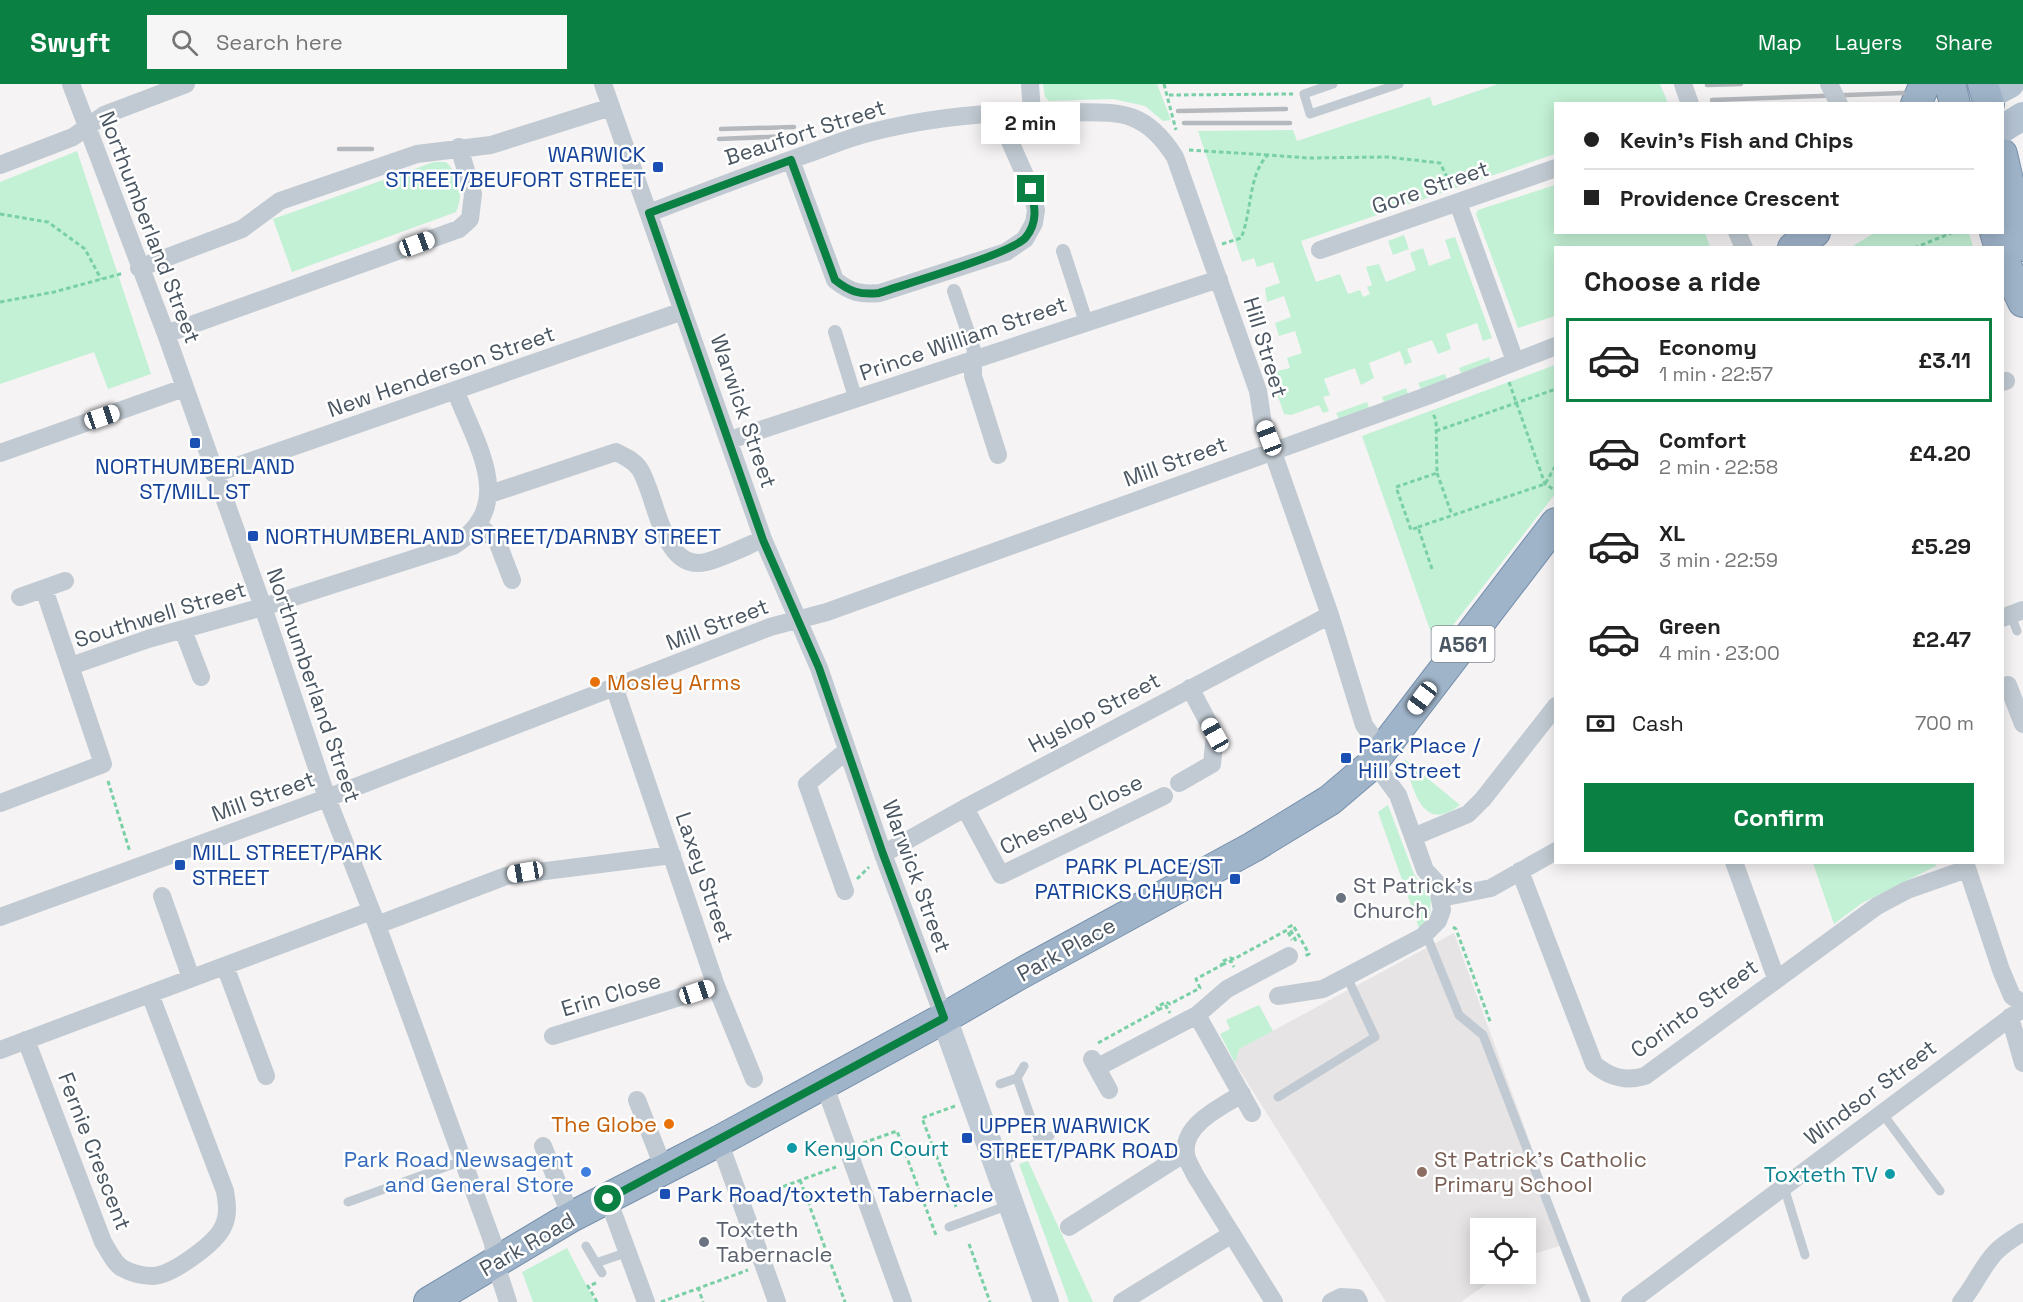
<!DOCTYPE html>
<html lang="en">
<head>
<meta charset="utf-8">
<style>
	body { margin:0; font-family:"Space Grotesk",sans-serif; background:#f6f6f6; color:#222; height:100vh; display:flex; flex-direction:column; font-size:22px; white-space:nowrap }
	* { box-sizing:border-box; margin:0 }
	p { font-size:20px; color:#767676 }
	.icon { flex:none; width:33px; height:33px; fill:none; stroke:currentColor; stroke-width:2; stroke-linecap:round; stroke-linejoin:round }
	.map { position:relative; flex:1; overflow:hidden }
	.drawer { position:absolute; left:1554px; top:162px; width:450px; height:618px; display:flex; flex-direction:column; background:#fff; border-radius:0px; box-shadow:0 3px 15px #0003 }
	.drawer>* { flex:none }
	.hud { position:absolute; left:1554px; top:18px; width:450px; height:132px; border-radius:0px; box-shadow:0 3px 15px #0003; display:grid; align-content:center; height:132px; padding:0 30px; background:#fff }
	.fabs { position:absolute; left:1470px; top:1134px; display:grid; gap:12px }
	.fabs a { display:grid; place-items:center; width:66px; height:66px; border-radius:0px; background:#fff; box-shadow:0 3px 15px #0003; font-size:30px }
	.end { position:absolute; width:27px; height:27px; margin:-14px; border:8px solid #0b8043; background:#fff; box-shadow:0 0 0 3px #fff }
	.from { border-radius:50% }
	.bubble { position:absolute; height:42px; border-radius:0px; background:#fff; box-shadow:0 3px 15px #0003; font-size:20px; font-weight:700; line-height:42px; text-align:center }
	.car { position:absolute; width:18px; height:36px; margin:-18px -9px; border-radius:8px; box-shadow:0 0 4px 2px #0007; background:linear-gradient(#fff 24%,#345 0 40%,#fff 0 76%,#345 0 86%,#fff 0) }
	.hud b { display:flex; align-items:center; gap:21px; height:57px; font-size:22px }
	.hud b+b { border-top:2px solid #e0e0e0 }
	.hud i { width:15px; height:15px; background:#222 }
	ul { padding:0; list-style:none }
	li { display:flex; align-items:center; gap:18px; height:84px; margin:0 12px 9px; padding:0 18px; border:3px solid transparent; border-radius:0px }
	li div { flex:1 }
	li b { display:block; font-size:22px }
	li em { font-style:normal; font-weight:700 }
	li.active { border-color:#0b8043 }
	li>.icon { width:54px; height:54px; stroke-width:1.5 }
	h2 { padding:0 30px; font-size:27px; line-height:72px }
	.pay { display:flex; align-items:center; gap:15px; height:66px; padding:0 30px; font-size:22px }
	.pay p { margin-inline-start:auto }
	.button { display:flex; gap:12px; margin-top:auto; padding:12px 30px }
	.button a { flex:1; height:69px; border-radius:0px; background:#0b8043; color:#fff; font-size:24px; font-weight:700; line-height:69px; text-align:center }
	header { display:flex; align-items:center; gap:36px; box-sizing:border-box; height:84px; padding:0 30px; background:#0b8043; color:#fff }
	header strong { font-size:28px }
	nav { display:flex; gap:33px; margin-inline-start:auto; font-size:21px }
	.search { width:420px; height:54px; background:#f6f6f6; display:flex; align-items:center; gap:15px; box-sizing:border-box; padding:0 21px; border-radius:0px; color:#767676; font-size:22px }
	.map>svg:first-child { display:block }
	.education { fill:#e6e4e5 }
	.green { fill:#c3f1d5 }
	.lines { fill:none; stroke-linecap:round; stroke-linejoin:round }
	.trunk-casing { stroke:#7690ad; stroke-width:32 }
	.path { stroke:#7ad0a6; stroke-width:3; stroke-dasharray:4.5 3; stroke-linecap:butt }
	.service { stroke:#c1cad2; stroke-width:9 }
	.pedestrian { stroke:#c1cad2; stroke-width:14 }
	.minor { stroke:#c1cad2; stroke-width:18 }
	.secondary { stroke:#c1cbd6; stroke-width:26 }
	.primary { stroke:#b3c2d1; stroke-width:28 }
	.trunk { stroke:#9fb4c9; stroke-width:30 }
	.rail { stroke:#b5b8bd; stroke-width:4.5 }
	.minor-bridge { stroke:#c1cad2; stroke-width:18 }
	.route { stroke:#0b8043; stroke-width:8 }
	.transit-dot { fill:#1a4fb4; stroke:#fff; stroke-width:2 }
	.food-dot { fill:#e8710a; stroke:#fff; stroke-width:2 }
	.worship-dot { fill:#6b7280; stroke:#fff; stroke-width:2 }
	.culture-dot { fill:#0f9aa8; stroke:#fff; stroke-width:2 }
	.shop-dot { fill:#3f7fe0; stroke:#fff; stroke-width:2 }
	.education-dot { fill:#8d6e63; stroke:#fff; stroke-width:2 }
	.labels { text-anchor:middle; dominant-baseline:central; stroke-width:5; stroke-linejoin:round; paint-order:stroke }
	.shield { fill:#fff; stroke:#808990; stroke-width:1.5 }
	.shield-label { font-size:21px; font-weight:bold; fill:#4a5661 }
	.street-label { font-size:22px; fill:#4a5661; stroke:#fff }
	.transit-label { font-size:22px; fill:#164399; stroke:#fff; text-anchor:start }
	.food-label { font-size:22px; fill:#c56008; stroke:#fff; text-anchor:start }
	.worship-label { font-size:22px; fill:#5b616d; stroke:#fff; text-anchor:start }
	.culture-label { font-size:22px; fill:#0d838f; stroke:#fff; text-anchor:start }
	.shop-label { font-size:22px; fill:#366cbe; stroke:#fff; text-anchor:end }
	.education-label { font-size:22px; fill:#785e54; stroke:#fff; text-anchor:start }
</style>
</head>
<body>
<header>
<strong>Swyft</strong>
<div class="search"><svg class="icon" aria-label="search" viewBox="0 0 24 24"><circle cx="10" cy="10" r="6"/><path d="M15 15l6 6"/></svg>Search here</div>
<nav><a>Map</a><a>Layers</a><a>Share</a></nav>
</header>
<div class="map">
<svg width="2023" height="1218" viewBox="0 0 2023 1218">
	<rect width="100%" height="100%" fill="#f5f3f3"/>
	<path class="education" d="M 1454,849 L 1567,1160 L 1526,1172 L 1526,1144 L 1480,1144 L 1480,1190 L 1501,1190 L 1461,1218 L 1386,1218 L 1235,979 L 1239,965 Z"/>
	<path class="green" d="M 1043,0 L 1157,0 L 1171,36 L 1163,37 L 1145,22 L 1113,15 L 1049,17 L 1045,13 Z
		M 1498,0 L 1660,0 L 1668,19 L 1556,20 L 1555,70 L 1301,157 L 1316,198 L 1340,190 L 1348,210 L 1360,206 L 1363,213 L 1370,210 L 1367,203 L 1372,201 L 1366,183 L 1379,180 L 1386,198 L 1416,186 L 1410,169 L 1423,164 L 1429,182 L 1451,174 L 1445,156 L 1455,153 L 1492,254 L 1483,257 L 1477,239 L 1446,250 L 1451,265 L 1438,270 L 1432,256 L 1407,265 L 1412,278 L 1405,281 L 1400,267 L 1369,279 L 1374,294 L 1361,301 L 1355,284 L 1324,295 L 1330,311 L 1323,313 L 1329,327 L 1323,329 L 1319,321 L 1291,331 L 1284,330 L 1270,289 L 1290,284 L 1287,274 L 1302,269 L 1295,247 L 1279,252 L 1275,239 L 1291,233 L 1284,212 L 1267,218 L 1265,204 L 1280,199 L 1273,178 L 1257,183 L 1254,174 L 1242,178 L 1198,47 L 1293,46 L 1297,57 L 1430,13 L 1433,22 Z
		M 77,67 L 151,290 L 108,305 L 94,268 L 0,300 L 0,98 Z
		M 434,78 L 446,78 C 460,91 464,111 456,128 L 292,188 L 273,135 Z
		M 1555,101 L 1556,148 L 1705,149 L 1710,163 L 1556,164 L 1555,232 L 1518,244 L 1476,130 L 1478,126 Z
		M 1876,148 L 1969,149 L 1973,163 L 1851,163 Z
		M 1404,151 L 1409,165 L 1393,171 L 1388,157 Z
		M 1489,273 L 1491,279 L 1461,289 L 1459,284 Z
		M 1555,281 L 1555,410 L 1436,563 L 1362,352 Z
		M 1445,290 L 1447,296 L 1421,305 L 1418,299 Z
		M 1406,304 L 1408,310 L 1384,318 L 1382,313 Z
		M 1367,318 L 1369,324 L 1339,335 L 1336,329 Z
		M 1404,675 L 1460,721 C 1421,751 1413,703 1404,675 Z
		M 1388,721 L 1414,790 L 1431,815 L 1430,831 L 1419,844 L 1378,728 Z
		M 1935,779 L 1936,782 L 1862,819 L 1834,840 L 1813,779 Z
		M 1259,921 L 1273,947 L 1239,965 L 1235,979 L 1220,950 L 1230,945 L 1226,936 Z
		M 1028,1077 L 1093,1218 L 1069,1218 L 1019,1080 Z
		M 567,1164 L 595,1218 L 533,1218 L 522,1188 Z"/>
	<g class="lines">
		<g class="trunk-casing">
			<path id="trunk" d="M 1950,0 L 1955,20
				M 1983,0 L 1989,20
				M 1916,20 L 1925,0
				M 2002,70 L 2023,162
				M 1995,148 L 2000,164
				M 1793,164 L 1815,148
				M 2002,173 L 2023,218
				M 429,1218 L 571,1133 L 719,1057 L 944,934 L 1018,891 L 1253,763 L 1330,716 L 1370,682 L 1556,439"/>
		</g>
		<path class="path" d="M 1164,0 L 1176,46
			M 1169,11 L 1293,10
			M 1189,66 L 1268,71
			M 0,130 L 48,138 L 85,165 L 101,195
			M 1222,160 L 1241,154 C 1252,129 1248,90 1268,71 L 1308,74 L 1387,73 L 1440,79 L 1452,103
			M 1914,164 L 1954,148
			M 0,218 L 54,208 L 124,189
			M 1509,298 L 1545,400 L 1556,407
			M 1436,347 L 1556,305
			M 1437,389 L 1452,431
			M 1418,443 L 1545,400 L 1556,381
			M 1432,485 L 1418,443 L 1411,446 L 1396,403 L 1437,389 L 1436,336 L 1432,328
			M 108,697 L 130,768
			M 857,795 L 869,783
			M 1453,843 L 1456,845 L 1491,940
			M 1296,857 L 1289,843 L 1293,841 L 1309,870 L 1305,872
			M 1222,881 L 1231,877 L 1234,883
			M 1158,926 L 1166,922 L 1170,929
			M 1098,959 L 1158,926 L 1157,923 L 1166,918 L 1170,920 L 1200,904 L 1196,895 L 1222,881 L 1221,878 L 1230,874 L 1234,875 L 1287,846 L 1292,856
			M 955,1022 L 922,1034 L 956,1123
			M 863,1059 L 897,1047 L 936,1151
			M 800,1096 L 845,1218
			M 755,1113 L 836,1083
			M 969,1160 L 990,1218
			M 596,1199 L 588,1202 L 597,1218
			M 698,1203 L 703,1218
			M 661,1218 L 748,1186"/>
		<path class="service" d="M 1333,0 L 1304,10 L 1310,30 L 1399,0
			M 2011,531 L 2017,547
			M 1426,850 L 1459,931 L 1483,951 L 1586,1218
			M 1017,994 L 1039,1057
			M 1000,1000 L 1017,994 L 1024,982
			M 1278,1013 L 1375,953 L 1347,893
			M 1882,1029 L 1940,1107
			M 999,1080 L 1050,1052
			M 1784,1103 L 1805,1171
			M 348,1118 L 462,1077
			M 949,1143 L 1009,1121
			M 586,1162 L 596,1179 L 628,1168
			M 596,1179 L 602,1189"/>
		<path class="pedestrian" d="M 1063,167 L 1086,238
			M 954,207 L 974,266 L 973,277
			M 835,248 L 856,316"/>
		<path class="minor" d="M 71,0 L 166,250 L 263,523 L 327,714 L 377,841 L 493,1159 L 495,1178 L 508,1218
			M 603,0 L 763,455 L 819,584 L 883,770 L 944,934
			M 1030,0 L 1032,28
			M 1683,0 L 1690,20
			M 791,76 L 835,196 C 850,208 860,211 880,209 L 1006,168 L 1025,155 L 1034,139 L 1036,126 L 1031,105 L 997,28
			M 0,81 L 73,53 L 104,31 L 186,0
			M 1458,119 L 1515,277
			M 649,129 C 701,109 754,89 807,70 C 828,63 850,53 872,48 C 932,33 995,27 1057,28 C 1112,30 1141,19 1175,73 L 1258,307 L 1263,340 L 1330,531 L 1364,641 L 1382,666
			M 1737,148 L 1744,164
			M 1320,166 L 1556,84
			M 139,184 L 242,145 L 280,117 L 417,70 L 491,61 L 611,23
			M 166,250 L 459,145 L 470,135 L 473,110 L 459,63
			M 973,277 L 973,292 L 998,371
			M 2002,298 L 2006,297
			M 730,356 L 1219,195
			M 0,369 L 184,304
			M 214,390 L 683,227
			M 490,410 L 616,368 C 624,372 633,376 639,384 C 657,410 661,489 706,478 C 725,473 744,463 763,455
			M 479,442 L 497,457 L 512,496
			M 20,513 L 65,497
			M 2002,534 L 2023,526
			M 183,546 L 201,593
			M 71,582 L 148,555 L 263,523 L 453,462 C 518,422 477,363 456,308
			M 2008,601 L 2023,640
			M 615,605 L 716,902 L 754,995
			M 1179,699 L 1212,680 L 1215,651 L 1190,604
			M 0,719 L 103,680 L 44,505
			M 965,724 L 1001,791 L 1164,712
			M 1413,753 L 1468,730 L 1483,715 L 1556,622
			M 883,770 L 965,724 L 1330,531
			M 1734,778 L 1776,894
			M 1965,778 L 2001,886 L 2012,912 L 2023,920
			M 1520,787 L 1594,980 C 1609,993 1625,998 1645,992 L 1877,822 L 1907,806 L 1967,785
			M 845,807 L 807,700 L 846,667
			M 162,812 L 191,894
			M 1441,814 L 1491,804 L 1556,767
			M 0,833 L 327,714 L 770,543 L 827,528 L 1427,312 L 1556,262
			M 377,841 L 506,792 L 672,771
			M 225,882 L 266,992
			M 1278,912 L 1323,905 L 1422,853 L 1438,837 L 1442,826 L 1437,799 L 1425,786 L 1398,711 L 1384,692 L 1370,682
			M 1197,931 L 1252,1029
			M 2010,933 L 2023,979
			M 553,952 L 716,902
			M 26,956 L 103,1158 C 108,1166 114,1179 122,1184 C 131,1189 142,1192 153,1192 C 172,1191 215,1160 223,1143 C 229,1131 227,1119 225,1107 L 150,910
			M 0,966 L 371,827
			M 1092,975 L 1109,1006
			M 1098,983 L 1197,931 L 1227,905 L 1289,872
			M 824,1000 L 903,1218
			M 1242,1010 C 1222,1022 1182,1041 1186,1069 C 1186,1076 1192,1084 1195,1091 L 1274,1218
			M 637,1016 L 664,1085
			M 719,1057 L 777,1218
			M 543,1062 L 571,1133
			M 608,1115 L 646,1218
			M 1069,1143 L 1185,1069
			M 1122,1218 L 1232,1150
			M 1331,1218 L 1341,1213 L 1357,1214 L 1359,1218
			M 1630,1218 L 2023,924
			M 1961,1218 C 1973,1204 1979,1189 1990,1175 C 1998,1163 2011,1156 2023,1148"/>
		<path class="secondary" d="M 944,934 L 1046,1218"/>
		<path class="primary" d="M 1987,12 L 2010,0
			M 2002,45 L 2023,32"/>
		<use href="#trunk" class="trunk"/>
		<path class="rail" d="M 1707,1 L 1741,0
			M 1712,16 L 1903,9
			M 1178,27 L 1286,25
			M 1184,39 L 1290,39
			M 721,45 L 794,43
			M 719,55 L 791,52
			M 339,65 L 372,65"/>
		<path class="minor-bridge" d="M 1829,0 L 1839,20"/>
	</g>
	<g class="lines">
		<path class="route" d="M 608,1115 L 944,934 L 883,770 L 819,584 L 763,456 L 649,129 L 791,76 L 835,196 C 850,208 860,211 879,209 C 905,200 1014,169 1026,153 C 1038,138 1035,123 1031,105"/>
	</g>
	<g class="transit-dot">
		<rect x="652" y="77" width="12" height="12" rx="3"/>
		<rect x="189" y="353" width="12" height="12" rx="3"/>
		<rect x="247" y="446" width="12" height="12" rx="3"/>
		<rect x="1340" y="668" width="12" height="12" rx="3"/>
		<rect x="174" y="775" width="12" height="12" rx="3"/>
		<rect x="1229" y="789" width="12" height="12" rx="3"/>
		<rect x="961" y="1048" width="12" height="12" rx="3"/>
		<rect x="659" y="1104" width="12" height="12" rx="3"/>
	</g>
	<g class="food-dot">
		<circle cx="595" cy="598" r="6"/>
		<circle cx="669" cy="1040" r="6"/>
	</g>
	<g class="worship-dot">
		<circle cx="1341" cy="814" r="6"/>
		<circle cx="704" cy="1158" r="6"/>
	</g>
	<g class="culture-dot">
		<circle cx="792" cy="1064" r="6"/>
		<circle cx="1890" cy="1090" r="6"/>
	</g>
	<circle class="shop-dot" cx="586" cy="1088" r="6"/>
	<circle class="education-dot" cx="1422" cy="1088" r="6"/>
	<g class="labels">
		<rect class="shield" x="1431.5" y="542" width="63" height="36" rx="4.5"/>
		<g class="shield-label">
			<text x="1463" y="560">A561</text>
		</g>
		<g class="street-label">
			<text transform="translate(805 48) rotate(-18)">Beaufort Street</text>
			<text transform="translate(1430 103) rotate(-19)">Gore Street</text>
			<text transform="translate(150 143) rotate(69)">Northumberland Street</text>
			<text transform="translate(963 254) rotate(-19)">Prince William Street</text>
			<text transform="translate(1266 263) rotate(73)">Hill Street</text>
			<text transform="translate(441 287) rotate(-19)">New Henderson Street</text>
			<text transform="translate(744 327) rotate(71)">Warwick Street</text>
			<text transform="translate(1175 377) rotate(-20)">Mill Street</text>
			<text transform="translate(160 530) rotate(-17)">Southwell Street</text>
			<text transform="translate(717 540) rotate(-21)">Mill Street</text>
			<text transform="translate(314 601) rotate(71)">Northumberland Street</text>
			<text transform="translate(1094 628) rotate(-28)">Hyslop Street</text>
			<text transform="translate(263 712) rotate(-20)">Mill Street</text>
			<text transform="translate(1071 730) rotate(-26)">Chesney Close</text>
			<text transform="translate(917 792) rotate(70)">Warwick Street</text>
			<text transform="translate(705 793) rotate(71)">Laxey Street</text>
			<text transform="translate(1066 865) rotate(-29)">Park Place</text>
			<text transform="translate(611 910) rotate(-17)">Erin Close</text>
			<text transform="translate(1694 924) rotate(-36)">Corinto Street</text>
			<text transform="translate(1870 1008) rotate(-37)">Windsor Street</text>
			<text transform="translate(95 1067) rotate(69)">Fernie Crescent</text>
			<text transform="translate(527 1160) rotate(-30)">Park Road</text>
		</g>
		<g class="transit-label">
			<text x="646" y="70" text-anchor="end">WARWICK<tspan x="646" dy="25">STREET/BEUFORT STREET</tspan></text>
			<text x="195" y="382" text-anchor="middle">NORTHUMBERLAND<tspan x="195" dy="25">ST/MILL ST</tspan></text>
			<text x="265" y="452">NORTHUMBERLAND STREET/DARNBY STREET</text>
			<text x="1358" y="661">Park Place /<tspan x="1358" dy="25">Hill Street</tspan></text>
			<text x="192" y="768">MILL STREET/PARK<tspan x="192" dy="25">STREET</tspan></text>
			<text x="1223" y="782" text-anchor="end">PARK PLACE/ST<tspan x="1223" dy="25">PATRICKS CHURCH</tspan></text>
			<text x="979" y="1041">UPPER WARWICK<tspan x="979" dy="25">STREET/PARK ROAD</tspan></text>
			<text x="677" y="1110">Park Road/toxteth Tabernacle</text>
		</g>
		<g class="food-label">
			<text x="607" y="598">Mosley Arms</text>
			<text x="657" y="1040" text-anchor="end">The Globe</text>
		</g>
		<g class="worship-label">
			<text x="1353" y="801">St Patrick's<tspan x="1353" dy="25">Church</tspan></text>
			<text x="716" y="1145">Toxteth<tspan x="716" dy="25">Tabernacle</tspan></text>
		</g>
		<g class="culture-label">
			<text x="804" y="1064">Kenyon Court</text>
			<text x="1878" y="1090" text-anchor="end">Toxteth TV</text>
		</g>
		<g class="shop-label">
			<text x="574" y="1075">Park Road Newsagent<tspan x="574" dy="25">and General Store</tspan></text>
		</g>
		<g class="education-label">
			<text x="1434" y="1075">St Patrick's Catholic<tspan x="1434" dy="25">Primary School</tspan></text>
		</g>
	</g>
</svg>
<div class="fabs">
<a><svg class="icon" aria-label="locate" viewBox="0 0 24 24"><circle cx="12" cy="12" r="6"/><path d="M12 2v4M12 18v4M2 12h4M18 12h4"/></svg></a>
</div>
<i class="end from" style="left:608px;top:1115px"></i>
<i class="end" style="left:1031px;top:105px"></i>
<div class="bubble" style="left:981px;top:18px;width:99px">2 min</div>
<i class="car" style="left:417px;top:160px;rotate:70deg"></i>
<i class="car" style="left:102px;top:333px;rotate:71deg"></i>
<i class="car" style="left:1269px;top:354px;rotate:339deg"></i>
<i class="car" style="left:1422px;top:614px;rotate:217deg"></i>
<i class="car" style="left:1215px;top:651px;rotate:331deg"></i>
<i class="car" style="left:525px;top:788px;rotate:260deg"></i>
<i class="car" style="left:697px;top:908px;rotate:72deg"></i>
<div class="hud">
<b><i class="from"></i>Kevin's Fish and Chips</b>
<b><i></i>Providence Crescent</b>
</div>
<section class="drawer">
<h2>Choose a ride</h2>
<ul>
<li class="active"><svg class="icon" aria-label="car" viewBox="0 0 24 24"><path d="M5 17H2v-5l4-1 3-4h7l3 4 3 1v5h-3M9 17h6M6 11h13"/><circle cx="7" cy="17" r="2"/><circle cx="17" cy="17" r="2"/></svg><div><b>Economy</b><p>1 min · 22:57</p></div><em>£3.11</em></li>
<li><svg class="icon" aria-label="car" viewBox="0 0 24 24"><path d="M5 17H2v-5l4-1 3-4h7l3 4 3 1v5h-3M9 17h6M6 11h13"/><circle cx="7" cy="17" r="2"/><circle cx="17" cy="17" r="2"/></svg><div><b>Comfort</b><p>2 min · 22:58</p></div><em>£4.20</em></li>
<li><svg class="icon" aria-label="car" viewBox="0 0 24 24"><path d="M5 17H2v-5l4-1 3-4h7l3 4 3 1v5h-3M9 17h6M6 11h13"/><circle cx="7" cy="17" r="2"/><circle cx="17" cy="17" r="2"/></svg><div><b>XL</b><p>3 min · 22:59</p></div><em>£5.29</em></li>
<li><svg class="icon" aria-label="car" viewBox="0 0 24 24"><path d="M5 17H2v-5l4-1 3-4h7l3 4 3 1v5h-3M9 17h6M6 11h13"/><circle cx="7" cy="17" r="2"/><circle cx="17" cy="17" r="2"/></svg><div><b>Green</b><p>4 min · 23:00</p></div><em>£2.47</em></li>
</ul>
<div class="pay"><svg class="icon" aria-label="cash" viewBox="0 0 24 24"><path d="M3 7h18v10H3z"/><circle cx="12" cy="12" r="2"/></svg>Cash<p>700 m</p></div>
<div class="button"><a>Confirm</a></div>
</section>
</div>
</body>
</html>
